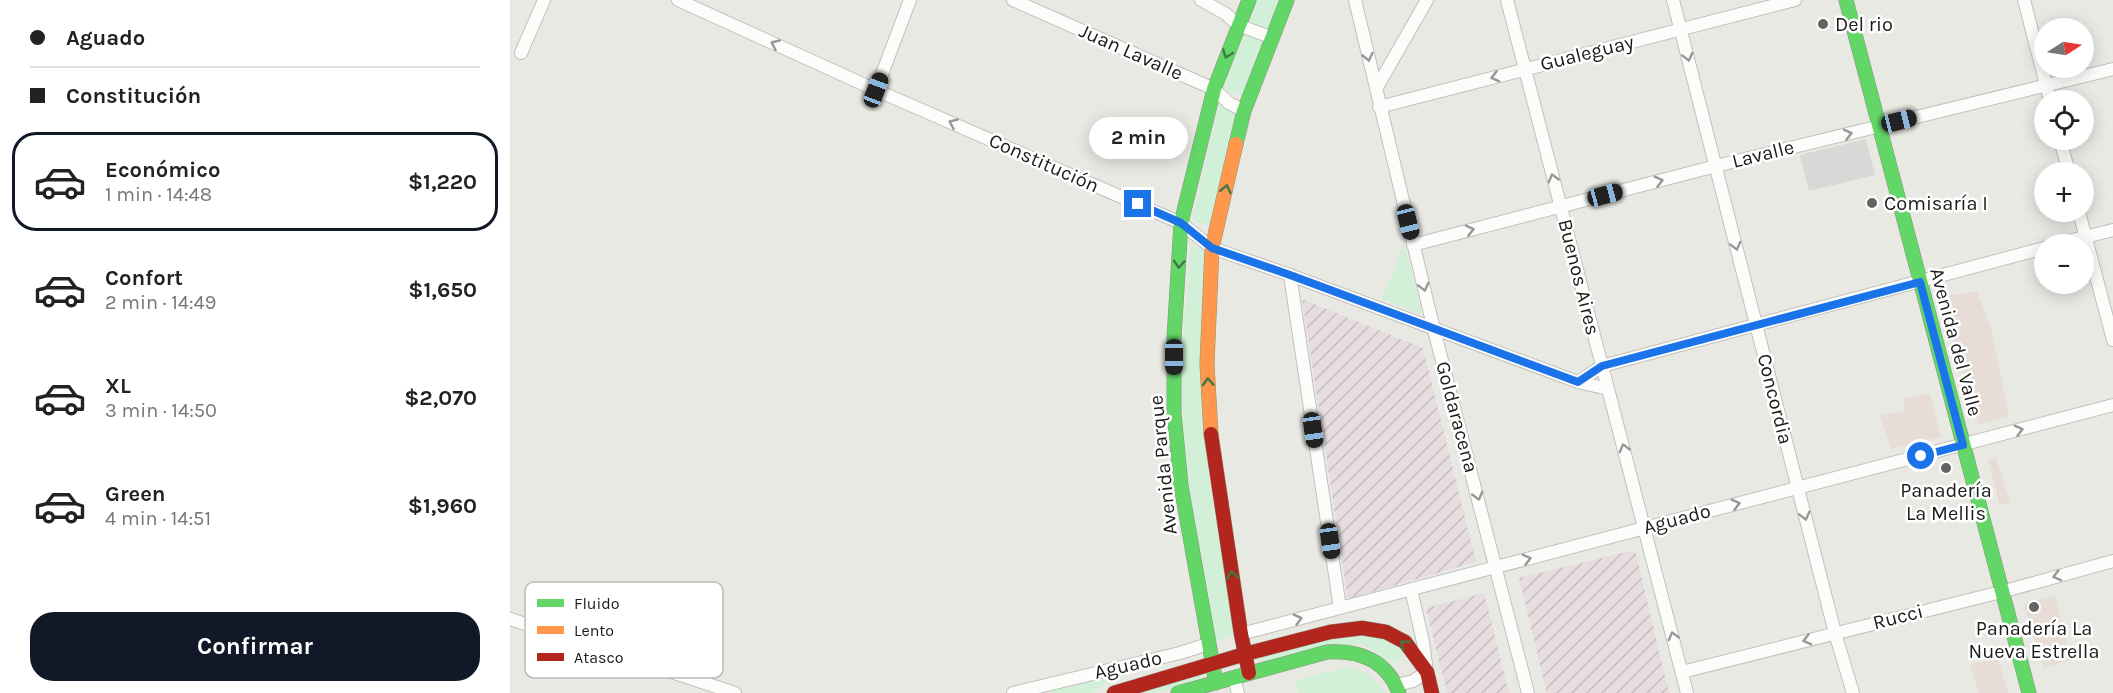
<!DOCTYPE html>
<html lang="es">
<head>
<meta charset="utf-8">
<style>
	body { margin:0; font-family:Karla,sans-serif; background:#f2f2f2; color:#222; height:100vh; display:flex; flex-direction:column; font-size:22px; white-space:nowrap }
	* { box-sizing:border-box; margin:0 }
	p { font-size:20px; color:#767676 }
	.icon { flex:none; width:33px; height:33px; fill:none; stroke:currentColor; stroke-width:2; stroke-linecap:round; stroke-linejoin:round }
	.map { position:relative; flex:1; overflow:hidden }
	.details { display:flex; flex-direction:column; background:#fff; width:510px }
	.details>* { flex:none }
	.top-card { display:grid; align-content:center; height:132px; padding:0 30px; background:#fff }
	.needle { width:39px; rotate:78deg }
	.fabs { position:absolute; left:1524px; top:18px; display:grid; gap:12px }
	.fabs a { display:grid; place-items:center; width:60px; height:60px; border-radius:50%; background:#fff; box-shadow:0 3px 15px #0003; font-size:30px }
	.end { position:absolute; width:27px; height:27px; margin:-14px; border:8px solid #1a73e8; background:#fff; box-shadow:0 0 0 3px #fff }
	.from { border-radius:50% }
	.bubble { position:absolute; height:42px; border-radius:21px; background:#fff; box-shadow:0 3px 15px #0003; font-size:20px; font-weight:700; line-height:42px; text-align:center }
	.car { position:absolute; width:18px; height:36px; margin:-18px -9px; border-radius:8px; box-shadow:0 0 4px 2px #0007; background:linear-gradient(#222 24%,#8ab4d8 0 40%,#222 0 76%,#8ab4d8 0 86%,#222 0) }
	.top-card b { display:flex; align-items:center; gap:21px; height:57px; font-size:22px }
	.top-card b+b { border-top:2px solid #e0e0e0 }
	.top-card i { width:15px; height:15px; background:#222 }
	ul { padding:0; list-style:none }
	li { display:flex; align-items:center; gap:18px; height:99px; margin:0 12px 9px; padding:0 18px; border:3px solid transparent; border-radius:24px }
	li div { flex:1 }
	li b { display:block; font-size:22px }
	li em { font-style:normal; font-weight:700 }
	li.on { border-color:#111827 }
	li>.icon { width:54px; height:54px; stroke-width:1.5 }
	.action { display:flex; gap:12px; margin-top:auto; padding:12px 30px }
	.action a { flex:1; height:69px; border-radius:24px; background:#111827; color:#fff; font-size:24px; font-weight:700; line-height:69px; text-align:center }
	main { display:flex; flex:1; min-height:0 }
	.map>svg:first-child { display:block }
	.commercial { fill:#e7dcd6 }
	.industrial { fill:url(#industrial-furrows) }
	.park { fill:#d2efd8 }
	.parking { fill:#d8d8d6 }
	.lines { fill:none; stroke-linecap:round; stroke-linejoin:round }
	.street-casing { stroke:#c0c0be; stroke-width:14 }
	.fast-casing { stroke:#8c927e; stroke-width:15 }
	.slow-casing { stroke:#8c927e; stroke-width:15 }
	.jam-casing { stroke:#8c927e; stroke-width:15 }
	.street { stroke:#fcfcfb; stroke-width:12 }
	.fast { stroke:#63d668; stroke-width:14 }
	.slow { stroke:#ff974d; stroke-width:14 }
	.jam { stroke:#b3261e; stroke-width:14 }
	.oneway { stroke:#979796 }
	.oneway2 { stroke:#3f7842 }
	.route { stroke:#1a73e8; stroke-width:8 }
	.poi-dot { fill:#636361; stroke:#fff; stroke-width:2 }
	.labels { text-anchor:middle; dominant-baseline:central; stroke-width:5; stroke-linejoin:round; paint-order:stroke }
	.poi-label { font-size:20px; fill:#1b1b1b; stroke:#fff; text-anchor:start }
	.street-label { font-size:20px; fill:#1b1b1b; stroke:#fff }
	.key { fill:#fff; stroke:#bbb; stroke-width:1.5 }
	.key-label { font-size:16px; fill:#1b1b1b }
</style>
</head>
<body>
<main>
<section class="details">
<div class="top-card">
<b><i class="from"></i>Aguado</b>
<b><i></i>Constitución</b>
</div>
<ul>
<li class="on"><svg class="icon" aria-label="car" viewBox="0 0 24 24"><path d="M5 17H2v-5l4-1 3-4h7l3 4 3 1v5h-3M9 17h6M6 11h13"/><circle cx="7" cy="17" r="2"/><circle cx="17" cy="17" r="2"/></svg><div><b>Económico</b><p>1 min · 14:48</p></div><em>$1,220</em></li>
<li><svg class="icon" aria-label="car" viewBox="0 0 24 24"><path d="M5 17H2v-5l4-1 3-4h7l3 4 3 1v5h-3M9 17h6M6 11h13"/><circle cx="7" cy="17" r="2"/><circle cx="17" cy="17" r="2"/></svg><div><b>Confort</b><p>2 min · 14:49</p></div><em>$1,650</em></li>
<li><svg class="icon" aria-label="car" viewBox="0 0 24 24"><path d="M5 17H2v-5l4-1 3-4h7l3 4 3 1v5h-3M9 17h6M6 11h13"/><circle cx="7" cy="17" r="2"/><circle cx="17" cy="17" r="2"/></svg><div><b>XL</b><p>3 min · 14:50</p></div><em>$2,070</em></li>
<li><svg class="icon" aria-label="car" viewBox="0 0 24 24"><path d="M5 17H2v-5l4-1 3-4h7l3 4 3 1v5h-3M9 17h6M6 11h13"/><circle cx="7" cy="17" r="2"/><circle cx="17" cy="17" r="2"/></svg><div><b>Green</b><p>4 min · 14:51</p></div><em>$1,960</em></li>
</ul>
<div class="action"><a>Confirmar</a></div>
</section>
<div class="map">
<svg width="1603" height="693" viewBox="0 0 1603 693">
	<defs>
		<pattern id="industrial-furrows" width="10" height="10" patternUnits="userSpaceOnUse" patternTransform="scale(1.5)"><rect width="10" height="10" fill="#e7dde1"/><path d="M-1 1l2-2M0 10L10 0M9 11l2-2" fill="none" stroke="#c6bdc0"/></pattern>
	</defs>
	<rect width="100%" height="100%" fill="#e9e9e4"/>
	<path class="commercial" d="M 1467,291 L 1482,332 L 1499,416 L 1468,425 L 1432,297 Z
		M 1420,393 L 1431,437 L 1381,449 L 1370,416 L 1395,410 L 1393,399 Z
		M 1486,458 L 1500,502 L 1490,506 L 1478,459 Z
		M 1545,596 L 1561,660 L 1533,668 L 1514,606 L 1519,601 Z
		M 1488,657 L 1498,693 L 1469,693 L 1460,664 Z"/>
	<path class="industrial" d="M 792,299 L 913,348 L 966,562 L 838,599 Z
		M 1125,550 L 1159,693 L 1037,693 L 1009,578 Z
		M 974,593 L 999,693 L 937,693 L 916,608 Z"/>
	<path class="park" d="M 747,0 L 771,0 L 758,28 L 736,21 Z
		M 732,34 L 752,42 L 734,97 L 711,89 Z
		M 709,104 L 726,114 L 699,226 L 682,220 Z
		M 894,242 L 912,314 L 872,299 Z
		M 680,246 L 697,251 L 691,365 L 699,482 L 725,635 L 705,641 L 676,485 L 671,368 Z
		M 853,635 L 874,639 L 894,653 L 885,664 L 852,644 L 826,646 L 753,666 L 751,655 L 792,644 Z
		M 672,659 C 647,666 601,676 582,693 L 542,693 L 541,690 Z
		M 838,667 L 858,673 L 876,693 L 788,693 L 785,680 Z
		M 691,672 L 692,680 C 670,689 653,693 630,693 Z"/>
	<path class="parking" d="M 1356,139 L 1365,175 L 1299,191 L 1290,155 Z"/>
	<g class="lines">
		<g class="street-casing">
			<path id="street" d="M 168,0 L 366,90 L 671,223 L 702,248 L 780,275 L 1068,382 L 1098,389
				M 503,0 L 704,89 L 719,103 L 734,111
				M 691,0 L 716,14 L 728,25 L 763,38
				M 845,0 L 924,330 L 1018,693
				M 997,0 L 1177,693
				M 1163,0 L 1325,633 L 1343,693
				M 1514,0 L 1540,100
				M 11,53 L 34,0
				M 866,89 L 917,0
				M 366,90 L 400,0
				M 869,107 L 1285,0
				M 1550,140 L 1559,172
				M 1569,212 L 1603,340
				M 1546,244 L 1603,230
				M 903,245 L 1206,166 L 1603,69
				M 780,275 L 830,608
				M 1068,382 L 1092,366 L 1534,248
				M 0,619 L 225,693
				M 731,634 L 1603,405
				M 1172,672 L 1491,592 L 1603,561
				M 724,678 L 728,693
				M 887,685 L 903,681 L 917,672 L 913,642 L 901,589
				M 503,693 L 670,653 L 698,644"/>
		</g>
		<g class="fast-casing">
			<path id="fast" d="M 1336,0 L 1519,693
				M 726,144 L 734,111 L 777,0
				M 706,683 L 671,486 L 664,413 L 664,338 L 671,223 L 704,89 L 739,0
				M 668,693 L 817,652 C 849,650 877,660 889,693"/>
		</g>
		<g class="slow-casing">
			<path id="slow" d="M 701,434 L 697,364 L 702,248 L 726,144"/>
		</g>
		<g class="jam-casing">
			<path id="jam" d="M 701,434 L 731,634 L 739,673
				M 604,693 L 735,654 L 820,632 L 852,628 L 876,632 L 895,642 L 917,672 L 922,693"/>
		</g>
		<use href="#street" class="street"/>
		<use href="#fast" class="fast"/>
		<use href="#slow" class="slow"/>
		<use href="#jam" class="jam"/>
	</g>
	<defs><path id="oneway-chevron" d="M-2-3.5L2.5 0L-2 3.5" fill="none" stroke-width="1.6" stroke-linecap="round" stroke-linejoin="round" transform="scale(1.5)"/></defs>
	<g class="oneway">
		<use href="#oneway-chevron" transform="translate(265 44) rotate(-156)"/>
		<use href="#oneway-chevron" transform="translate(858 57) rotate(77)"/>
		<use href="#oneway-chevron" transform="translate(1178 57) rotate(76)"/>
		<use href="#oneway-chevron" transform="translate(985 77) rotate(166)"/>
		<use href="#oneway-chevron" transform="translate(443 123) rotate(-156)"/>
		<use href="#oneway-chevron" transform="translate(1338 134) rotate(-14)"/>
		<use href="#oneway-chevron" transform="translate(1043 178) rotate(-105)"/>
		<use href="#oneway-chevron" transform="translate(1149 181) rotate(-15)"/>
		<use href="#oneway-chevron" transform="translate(960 230) rotate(-14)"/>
		<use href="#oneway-chevron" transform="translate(1226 246) rotate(76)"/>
		<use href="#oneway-chevron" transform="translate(914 287) rotate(76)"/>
		<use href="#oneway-chevron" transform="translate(1509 430) rotate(-15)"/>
		<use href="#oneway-chevron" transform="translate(1114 448) rotate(-105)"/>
		<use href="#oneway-chevron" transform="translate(968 496) rotate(75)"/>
		<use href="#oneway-chevron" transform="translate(1226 504) rotate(-15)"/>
		<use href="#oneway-chevron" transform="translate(1295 516) rotate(76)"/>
		<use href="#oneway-chevron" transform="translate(1017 559) rotate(-15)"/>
		<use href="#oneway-chevron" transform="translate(1547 576) rotate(165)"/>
		<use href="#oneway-chevron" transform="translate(788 619) rotate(-15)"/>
		<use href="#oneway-chevron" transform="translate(1163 636) rotate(-105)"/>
		<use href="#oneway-chevron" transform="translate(1297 640) rotate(165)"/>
	</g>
	<g class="oneway2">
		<use href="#oneway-chevron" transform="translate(717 54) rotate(111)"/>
		<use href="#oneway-chevron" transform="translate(716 189) rotate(-77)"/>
		<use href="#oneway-chevron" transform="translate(669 264) rotate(94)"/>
		<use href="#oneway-chevron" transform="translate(698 382) rotate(-93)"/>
		<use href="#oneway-chevron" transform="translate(722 575) rotate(-99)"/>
		<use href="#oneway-chevron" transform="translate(894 644) rotate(-141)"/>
	</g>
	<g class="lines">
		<path class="route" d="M 628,204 L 671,223 L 702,248 L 780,275 L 1068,382 L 1092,366 L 1410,282 L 1453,445 L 1411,456"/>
	</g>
	<g class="poi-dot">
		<circle cx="1313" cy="24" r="6"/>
		<circle cx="1362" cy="203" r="6"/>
		<circle cx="1436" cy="468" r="6"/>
		<circle cx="1524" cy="607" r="6"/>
	</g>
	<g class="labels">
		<g class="poi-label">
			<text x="1325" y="24">Del rio</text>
			<text x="1374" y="203">Comisaría I</text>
			<text x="1436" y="490" text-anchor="middle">Panadería<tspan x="1436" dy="23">La Mellis</tspan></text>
			<text x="1524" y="628" text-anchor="middle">Panadería La<tspan x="1524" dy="23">Nueva Estrella</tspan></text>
		</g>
		<g class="street-label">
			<text transform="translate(621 52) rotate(24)">Juan Lavalle</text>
			<text transform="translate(1077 53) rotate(-14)">Gualeguay</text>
			<text transform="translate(1253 154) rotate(-14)">Lavalle</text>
			<text transform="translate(534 163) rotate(24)">Constitución</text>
			<text transform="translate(1069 277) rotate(76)">Buenos Aires</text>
			<text transform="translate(1446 342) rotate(75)">Avenida del Valle</text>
			<text transform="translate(1265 399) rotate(76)">Concordia</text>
			<text transform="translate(947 417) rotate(75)">Goldaracena</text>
			<text transform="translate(653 465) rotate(-96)">Avenida Parque</text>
			<text transform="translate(1167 519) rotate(-15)">Aguado</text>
			<text transform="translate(1388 617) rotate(-14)">Rucci</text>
			<text transform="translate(618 665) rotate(-13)">Aguado</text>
		</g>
	</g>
	<rect x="15" y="582" width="198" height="96" rx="9" class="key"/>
	<rect x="27" y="599" width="27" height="8" fill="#63d668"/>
	<rect x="27" y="626" width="27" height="8" fill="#ff974d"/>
	<rect x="27" y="653" width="27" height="8" fill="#b3261e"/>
	<g class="key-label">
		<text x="64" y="609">Fluido</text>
		<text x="64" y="636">Lento</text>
		<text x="64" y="663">Atasco</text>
	</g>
</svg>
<div class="fabs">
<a><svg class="needle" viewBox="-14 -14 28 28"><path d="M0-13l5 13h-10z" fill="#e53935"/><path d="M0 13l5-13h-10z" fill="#767676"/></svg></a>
<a><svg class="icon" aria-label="locate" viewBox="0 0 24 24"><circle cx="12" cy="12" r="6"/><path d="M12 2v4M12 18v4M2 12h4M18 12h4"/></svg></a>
<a>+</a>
<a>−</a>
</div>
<i class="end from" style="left:1411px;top:456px"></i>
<i class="end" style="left:628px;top:204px"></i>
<div class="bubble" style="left:579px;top:117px;width:99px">2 min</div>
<i class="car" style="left:366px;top:90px;rotate:21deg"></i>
<i class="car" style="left:1389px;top:121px;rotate:76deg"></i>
<i class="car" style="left:1095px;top:195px;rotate:75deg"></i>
<i class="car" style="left:898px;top:222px;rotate:166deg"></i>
<i class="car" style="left:664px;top:357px;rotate:180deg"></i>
<i class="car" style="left:803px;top:430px;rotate:172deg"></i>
<i class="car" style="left:820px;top:541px;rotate:172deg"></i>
</div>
</main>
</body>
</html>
